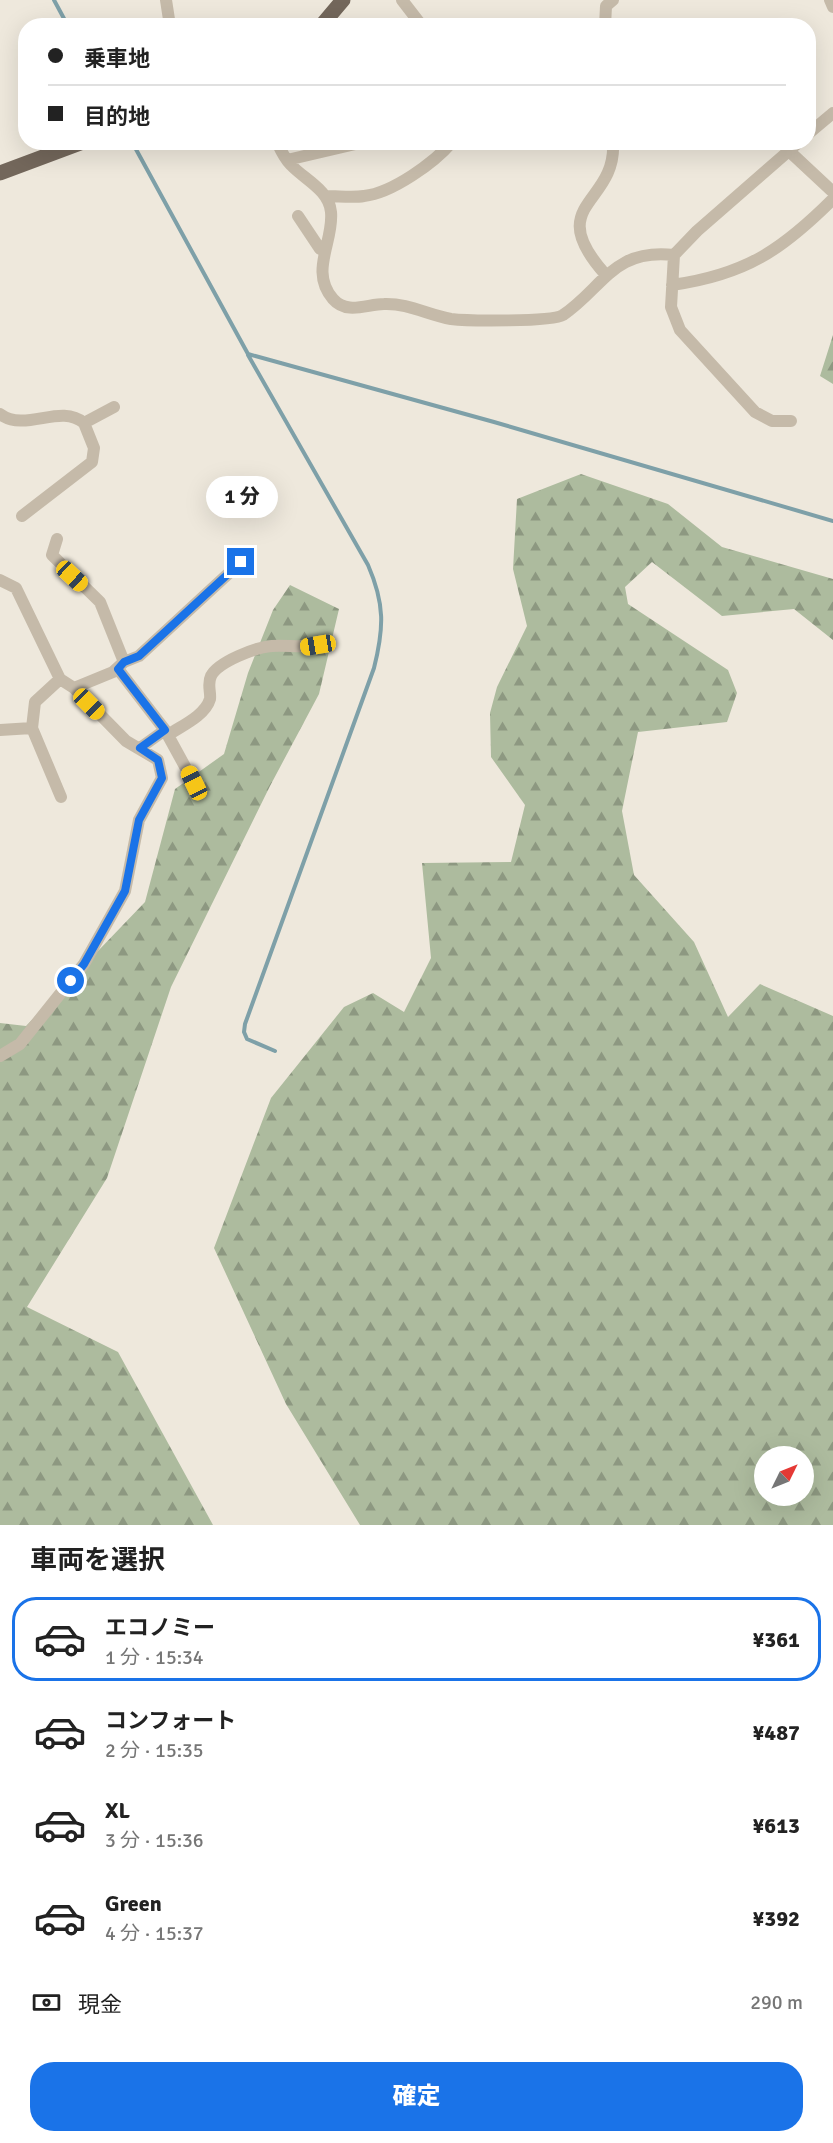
<!DOCTYPE html>
<html lang="ja">
<head>
<meta charset="utf-8">
<style>
	body { margin:0; font-family:Signika,"Noto Sans JP",sans-serif; background:#f6f6f6; color:#222; height:100vh; display:flex; flex-direction:column; font-size:22px; white-space:nowrap }
	* { box-sizing:border-box; margin:0 }
	p { font-size:20px; color:#767676 }
	.icon { flex:none; width:33px; height:33px; fill:none; stroke:currentColor; stroke-width:2; stroke-linecap:round; stroke-linejoin:round }
	.map { position:relative; height:1525px; overflow:hidden }
	.side { display:flex; flex-direction:column; background:#fff; flex:1 }
	.side>* { flex:none }
	.guide { position:absolute; left:18px; top:18px; width:798px; height:132px; border-radius:24px; box-shadow:0 6px 24px #0002; display:grid; align-content:center; height:132px; padding:0 30px; background:#fff }
	.needle { width:39px; rotate:47deg }
	.tools { position:absolute; left:754px; top:1446px; display:grid; gap:12px }
	.tools a { display:grid; place-items:center; width:60px; height:60px; border-radius:50%; background:#fff; box-shadow:0 6px 24px #0002; font-size:30px }
	.end { position:absolute; width:27px; height:27px; margin:-14px; border:8px solid #1a73e8; background:#fff; box-shadow:0 0 0 3px #fff }
	.from { border-radius:50% }
	.bubble { position:absolute; height:42px; border-radius:21px; background:#fff; box-shadow:0 6px 24px #0002; font-size:20px; font-weight:800; line-height:42px; text-align:center }
	.car { position:absolute; width:18px; height:36px; margin:-18px -9px; border-radius:8px; box-shadow:0 0 4px 2px #0007; background:linear-gradient(#f5c518 24%,#345 0 40%,#f5c518 0 76%,#345 0 86%,#f5c518 0) }
	.guide b { display:flex; align-items:center; gap:21px; height:57px; font-size:22px }
	.guide b+b { border-top:2px solid #e0e0e0 }
	.guide i { width:15px; height:15px; background:#222 }
	ul { padding:0; list-style:none }
	li { display:flex; align-items:center; gap:18px; height:84px; margin:0 12px 9px; padding:0 18px; border:3px solid transparent; border-radius:24px }
	li div { flex:1 }
	li b { display:block; font-size:22px }
	li em { font-style:normal; font-weight:800 }
	li.active { border-color:#1a73e8 }
	li>.icon { width:54px; height:54px; stroke-width:1.5 }
	h2 { padding:0 30px; font-size:27px; line-height:72px }
	.pay { display:flex; align-items:center; gap:15px; height:66px; padding:0 30px; font-size:22px }
	.pay p { margin-inline-start:auto }
	.action { display:flex; gap:12px; margin-top:auto; padding:12px 30px }
	.action a { flex:1; height:69px; border-radius:24px; background:#1a73e8; color:#fff; font-size:24px; font-weight:800; line-height:69px; text-align:center }
	.map>svg:first-child { display:block }
	.forest { fill:url(#forest-firs); fill-rule:evenodd }
	.lines { fill:none; stroke-linecap:round; stroke-linejoin:round }
	.stream { stroke:#7ea0a8; stroke-width:4 }
	.minor { stroke:#c5baa9; stroke-width:12 }
	.major { stroke:#73675b; stroke-width:15 }
	.route { stroke:#1a73e8; stroke-width:8 }
</style>
</head>
<body>
<div class="map">
<svg width="833" height="1525" viewBox="0 0 833 1525">
	<defs>
		<pattern id="forest-firs" width="22" height="20" patternUnits="userSpaceOnUse" patternTransform="scale(1.5)"><rect width="22" height="20" fill="#adbb9e"/><path d="M5 1l3.5 6h-7zM16 11l3.5 6h-7z" fill="#8d9881"/></pattern>
	</defs>
	<rect width="100%" height="100%" fill="#eee8dc"/>
	<path class="forest" d="M 833,335 L 833,384 L 820,376 Z
		M 581,474 L 668,504 L 722,547 L 833,579 L 833,640 L 794,609 L 722,616 L 652,562 L 625,587 L 628,604 L 728,670 L 737,693 L 727,722 L 638,732 L 622,811 L 634,875 L 694,942 L 728,1017 L 760,984 L 833,1016 L 833,1525 L 360,1525 L 286,1404 L 214,1248 L 271,1098 L 344,1007 L 373,993 L 404,1012 L 431,958 L 422,863 L 511,862 L 525,805 L 491,757 L 490,713 L 497,687 L 527,626 L 513,569 L 517,499 ZM 804,1456 L 804,1496 L 765,1496 L 765,1456 Z
		M 290,585 L 339,609 L 319,694 L 270,786 L 171,987 L 107,1178 L 27,1307 L 118,1352 L 213,1525 L 0,1525 L 0,1023 L 26,1026 L 145,902 L 175,789 L 224,754 L 248,673 L 273,610 Z"/>
	<g class="lines">
		<path class="stream" d="M 54,0 L 68,26
			M 132,142 L 248,354 L 494,422 L 833,521
			M 248,355 L 368,565 C 385,604 384,628 374,668 L 245,1024 L 244,1032 L 247,1039 L 275,1051"/>
		<path class="minor" d="M 166,0 L 170,26
			M 402,0 L 422,26
			M 830,0 L 833,7
			M 605,26 L 606,6 L 613,0
			M 808,134 L 833,113
			M 277,142 C 281,151 285,159 291,165 C 305,180 329,190 331,212 C 334,242 309,271 333,299 C 347,315 367,304 384,304 C 408,303 428,315 451,319 C 467,321 552,322 563,315 C 603,288 613,248 674,255
			M 789,151 L 833,192
			M 287,160 L 364,142
			M 326,196 C 339,196 352,198 364,196 C 392,193 434,163 452,142
			M 298,216 L 320,249 L 324,250
			M 605,274 C 542,203 617,205 613,142
			M 672,285 C 745,275 782,250 833,199
			M 0,414 C 26,433 60,403 84,423 L 114,407
			M 791,421 L 772,421 L 755,412 L 680,330 L 671,307 L 674,255 L 697,231 L 799,142
			M 22,516 L 92,462 L 94,448 L 84,423
			M 57,539 L 52,555 L 100,602 L 124,662
			M 0,580 L 16,588 L 60,679 L 74,688 L 126,741 L 158,760 L 162,778 L 139,820 L 125,891 L 84,964 L 20,1044 L 0,1056
			M 118,669 L 165,730 L 194,783 L 194,791
			M 60,679 L 35,702 L 32,728 L 61,797
			M 74,688 L 113,672 L 124,662 L 139,656 L 241,562
			M 0,730 L 32,728
			M 168,735 C 181,726 205,716 210,699 C 211,692 207,684 211,676 C 218,662 256,647 272,646 C 288,645 302,648 318,645
			M 140,748 L 165,730"/>
		<path class="major" d="M 321,26 L 343,0
			M 0,173 L 83,142"/>
	</g>
	<g class="lines">
		<path class="route" d="M 71,981 L 84,964 L 125,891 L 139,820 L 162,778 L 158,760 L 140,748 L 165,730 L 118,669 L 124,662 L 139,656 L 241,562"/>
	</g>
</svg>
<div class="tools">
<a><svg class="needle" viewBox="-14 -14 28 28"><path d="M0-13l5 13h-10z" fill="#e53935"/><path d="M0 13l5-13h-10z" fill="#767676"/></svg></a>
</div>
<i class="end from" style="left:71px;top:981px"></i>
<i class="end" style="left:241px;top:562px"></i>
<div class="bubble" style="left:206px;top:476px;width:72px">1 分</div>
<i class="car" style="left:72px;top:576px;rotate:133deg"></i>
<i class="car" style="left:318px;top:645px;rotate:261deg"></i>
<i class="car" style="left:89px;top:704px;rotate:135deg"></i>
<i class="car" style="left:194px;top:783px;rotate:334deg"></i>
<div class="guide">
<b><i class="from"></i>乗車地</b>
<b><i></i>目的地</b>
</div>
</div>
<section class="side">
<h2>車両を選択</h2>
<ul>
<li class="active"><svg class="icon" aria-label="car" viewBox="0 0 24 24"><path d="M5 17H2v-5l4-1 3-4h7l3 4 3 1v5h-3M9 17h6M6 11h13"/><circle cx="7" cy="17" r="2"/><circle cx="17" cy="17" r="2"/></svg><div><b>エコノミー</b><p>1 分 · 15:34</p></div><em>¥361</em></li>
<li><svg class="icon" aria-label="car" viewBox="0 0 24 24"><path d="M5 17H2v-5l4-1 3-4h7l3 4 3 1v5h-3M9 17h6M6 11h13"/><circle cx="7" cy="17" r="2"/><circle cx="17" cy="17" r="2"/></svg><div><b>コンフォート</b><p>2 分 · 15:35</p></div><em>¥487</em></li>
<li><svg class="icon" aria-label="car" viewBox="0 0 24 24"><path d="M5 17H2v-5l4-1 3-4h7l3 4 3 1v5h-3M9 17h6M6 11h13"/><circle cx="7" cy="17" r="2"/><circle cx="17" cy="17" r="2"/></svg><div><b>XL</b><p>3 分 · 15:36</p></div><em>¥613</em></li>
<li><svg class="icon" aria-label="car" viewBox="0 0 24 24"><path d="M5 17H2v-5l4-1 3-4h7l3 4 3 1v5h-3M9 17h6M6 11h13"/><circle cx="7" cy="17" r="2"/><circle cx="17" cy="17" r="2"/></svg><div><b>Green</b><p>4 分 · 15:37</p></div><em>¥392</em></li>
</ul>
<div class="pay"><svg class="icon" aria-label="cash" viewBox="0 0 24 24"><path d="M3 7h18v10H3z"/><circle cx="12" cy="12" r="2"/></svg>現金<p>290 m</p></div>
<div class="action"><a>確定</a></div>
</section>
</body>
</html>
